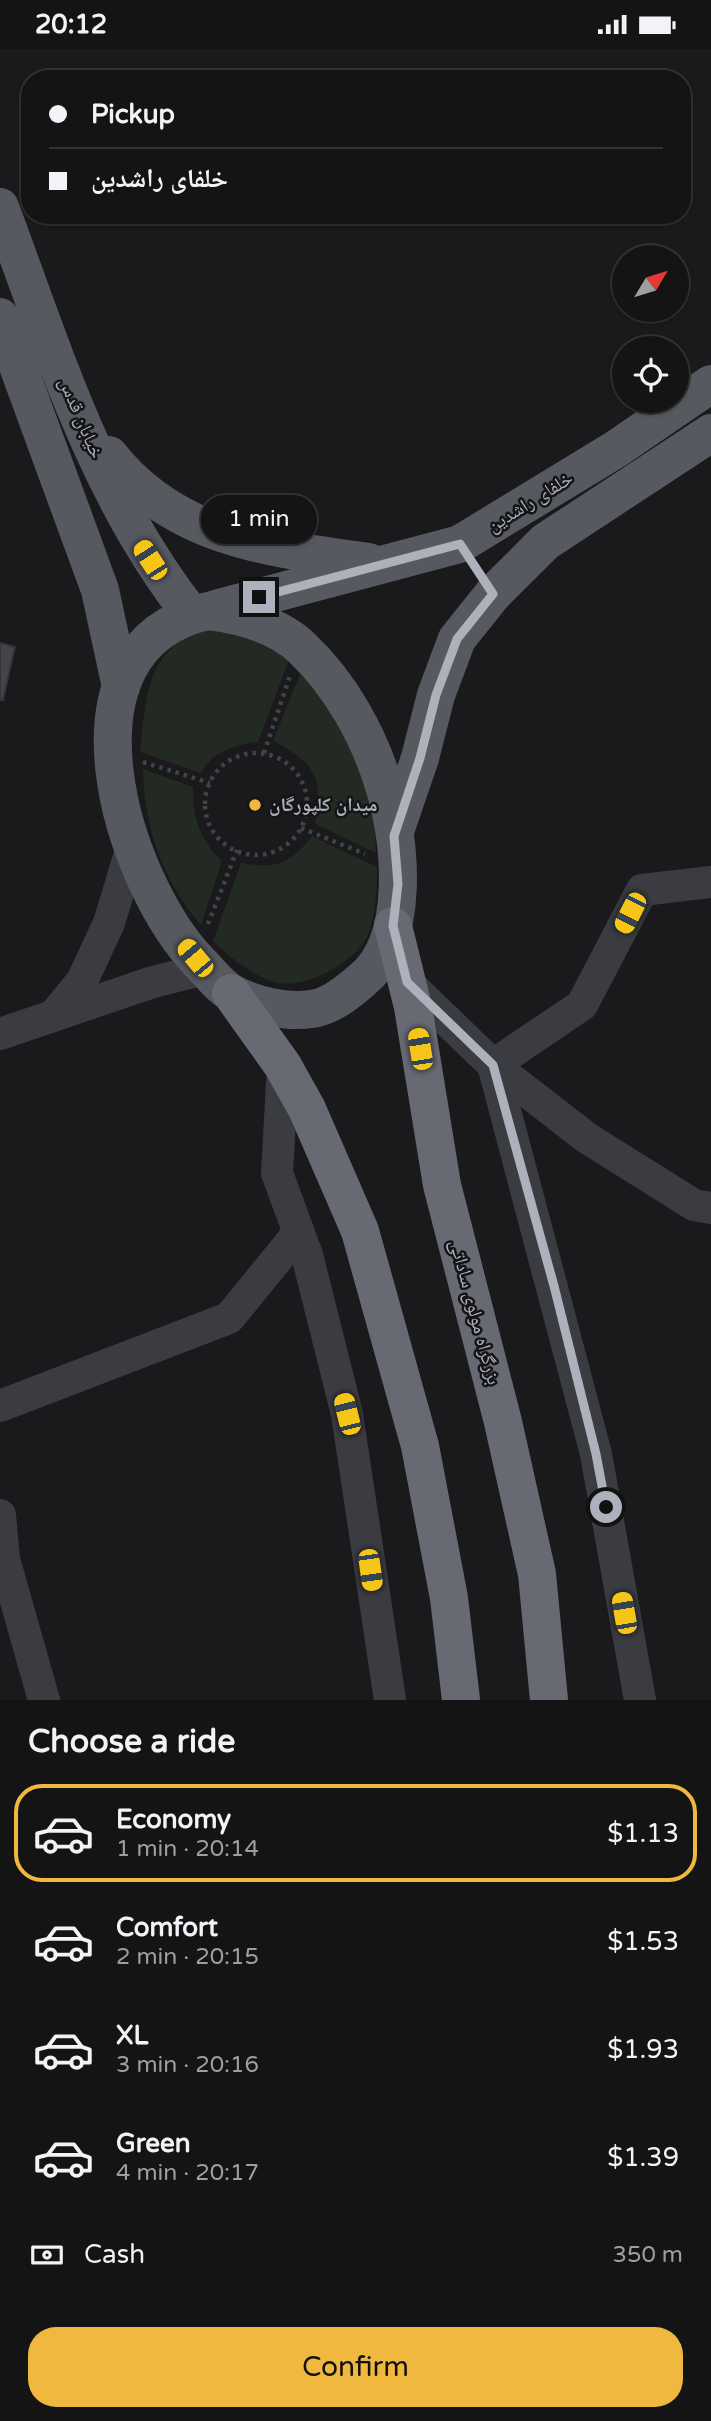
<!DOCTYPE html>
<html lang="en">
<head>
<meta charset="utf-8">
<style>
	body { margin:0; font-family:"Varela Round","Noto Naskh Arabic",sans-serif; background:#1d1d1e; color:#f1f3f6; height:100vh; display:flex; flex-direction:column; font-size:26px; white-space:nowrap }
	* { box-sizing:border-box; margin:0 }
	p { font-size:23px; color:#9d9ea0 }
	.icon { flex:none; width:38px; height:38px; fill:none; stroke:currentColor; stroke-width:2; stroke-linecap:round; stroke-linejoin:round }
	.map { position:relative; height:1651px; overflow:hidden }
	.details { display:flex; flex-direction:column; background:#141415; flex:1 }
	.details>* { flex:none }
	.banner { position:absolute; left:21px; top:21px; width:670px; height:154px; border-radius:28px; box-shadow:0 2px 5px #0004,0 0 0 2px #333334; display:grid; align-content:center; height:154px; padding:0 28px; background:#141415 }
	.needle { width:46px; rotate:52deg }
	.buttons { position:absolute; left:612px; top:196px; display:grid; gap:14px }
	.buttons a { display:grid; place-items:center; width:77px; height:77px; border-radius:50%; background:#141415; box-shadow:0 2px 5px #0004,0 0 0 2px #333334; font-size:35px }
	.end { position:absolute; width:32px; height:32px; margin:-16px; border:9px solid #adb1bb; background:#111; box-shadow:0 0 0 4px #111 }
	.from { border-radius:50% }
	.bubble { position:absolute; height:49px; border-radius:24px; background:#141415; box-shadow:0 2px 5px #0004,0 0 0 2px #333334; font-size:23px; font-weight:600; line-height:49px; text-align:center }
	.car { position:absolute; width:21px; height:42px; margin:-21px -10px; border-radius:9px; box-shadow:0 0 5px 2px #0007; background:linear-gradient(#f5c518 24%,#345 0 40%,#f5c518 0 76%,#345 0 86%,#f5c518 0) }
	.banner b { display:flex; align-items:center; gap:24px; height:66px; font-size:26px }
	.banner b+b { border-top:2px solid #333334 }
	.banner i { width:18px; height:18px; background:#f1f3f6 }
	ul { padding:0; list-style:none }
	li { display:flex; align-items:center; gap:21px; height:98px; margin:0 14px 10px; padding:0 14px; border:4px solid transparent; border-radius:28px }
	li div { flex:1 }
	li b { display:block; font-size:26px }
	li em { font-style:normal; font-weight:600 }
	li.current { border-color:#f0b83e }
	li>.icon { width:63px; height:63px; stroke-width:1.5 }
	h2 { padding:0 28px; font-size:32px; line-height:84px }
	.pay { display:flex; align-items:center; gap:18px; height:77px; padding:0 28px; font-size:26px }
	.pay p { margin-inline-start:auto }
	.primary-button { display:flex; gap:14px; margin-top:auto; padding:14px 28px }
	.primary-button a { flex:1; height:80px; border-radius:28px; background:#f0b83e; color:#111; font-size:28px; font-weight:600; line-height:80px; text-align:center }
	.status { display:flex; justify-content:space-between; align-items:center; height:49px; padding:0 35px; background:#141415; direction:ltr }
	.status svg { height:19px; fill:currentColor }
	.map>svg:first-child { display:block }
	.green { fill:#222a23 }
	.building { fill:#444549; stroke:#343438; stroke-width:2 }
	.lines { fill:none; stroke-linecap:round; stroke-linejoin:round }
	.path { stroke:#414348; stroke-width:4.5; stroke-dasharray:3.5 5; stroke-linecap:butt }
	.minor { stroke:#3b3c41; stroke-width:32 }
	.major { stroke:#575960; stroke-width:38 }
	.highway { stroke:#676a72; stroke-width:38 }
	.route { stroke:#adb1bb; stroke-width:9 }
	.poi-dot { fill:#f0b83e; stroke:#151517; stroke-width:2.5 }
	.labels { text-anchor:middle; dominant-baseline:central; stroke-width:5; stroke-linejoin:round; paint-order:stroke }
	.street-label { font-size:19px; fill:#adb1bb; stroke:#151517 }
	.poi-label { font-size:19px; font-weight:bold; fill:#adb1bb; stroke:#151517; text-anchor:start }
</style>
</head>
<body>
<div class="status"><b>20:12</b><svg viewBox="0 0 49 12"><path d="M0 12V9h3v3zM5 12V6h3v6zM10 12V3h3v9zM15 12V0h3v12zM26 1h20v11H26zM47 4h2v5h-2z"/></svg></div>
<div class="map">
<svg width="711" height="1651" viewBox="0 0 711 1651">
	<rect width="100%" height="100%" fill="#1a1a1c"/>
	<path class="green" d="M 230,576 L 291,606 L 258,693 C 235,695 213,702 201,724 L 140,703 C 145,663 144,614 183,590 C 196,583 216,580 230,576 Z
		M 302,620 L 353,699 L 375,770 L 376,804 L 315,775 C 325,729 313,712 273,692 Z
		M 143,720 L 193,738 C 192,768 200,791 222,812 L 201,876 C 163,832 144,778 143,720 Z
		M 312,787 L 377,818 C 377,842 376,866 367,888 C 356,913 302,942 275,933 C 251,926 231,909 213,892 L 241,814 C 277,820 289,816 312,787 Z"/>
	<path class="building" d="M 0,594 L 15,598 L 3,651 L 0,651 Z"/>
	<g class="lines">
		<path class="path" d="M 264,704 L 290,627
			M205 755a51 51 0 1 1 102 0a51 51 0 1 1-102 0Z
			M 143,713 L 210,734
			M 301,779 L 365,805
			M 208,875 L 237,801"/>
		<path class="minor" d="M 711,833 L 642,841 L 582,956 L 493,1016 L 587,1089 L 694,1156 L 711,1159
			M 407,933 L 493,1016 L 596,1405 L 640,1651
			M 55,965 L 82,932 L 109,874 L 131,801
			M 0,985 L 153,933 L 205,920
			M 283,1017 L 277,1124 L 307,1206 L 347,1365 L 390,1651
			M 0,1357 L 229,1269 L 299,1183
			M 0,1466 L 4,1510 L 44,1651"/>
		<path class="major" d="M 0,158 C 52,298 97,447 191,565
			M 0,268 L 100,541 L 121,638
			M 109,406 C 175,490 270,499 369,513
			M 215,560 L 460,495 L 616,400 L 711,335
			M 208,562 C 239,566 278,576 302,599 C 340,635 369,686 384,737 C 401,790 411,892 362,931 C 348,943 330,958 311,960 C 286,964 255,956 233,945 C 220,938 211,925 201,915 C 122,835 47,597 208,562 Z
			M 395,782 L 420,709 L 436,646 L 457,590 L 493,545 L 545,493 L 711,384"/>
		<path class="highway" d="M 393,877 L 413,958 L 442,1136 L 503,1373 L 537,1525 L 549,1651
			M 231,944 L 283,1017 L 307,1060 L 360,1182 L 420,1397 L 449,1549 L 461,1651"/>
	</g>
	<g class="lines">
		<path class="route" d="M 259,548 L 460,495 L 493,545 L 457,590 L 436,646 L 420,709 L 394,787 L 398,835 L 393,877 L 407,933 L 493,1016 L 554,1237 L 596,1405 L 606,1458"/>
	</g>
	<circle class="poi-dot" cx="255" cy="756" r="7"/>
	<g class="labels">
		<g class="street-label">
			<text transform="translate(81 369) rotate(67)">خیابان قدس</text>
			<text transform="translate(530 453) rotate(-32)">خلفای راشدین</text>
			<text transform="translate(475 1263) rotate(75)">بزرگراه مولوی ساداتی</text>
		</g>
		<g class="poi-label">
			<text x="269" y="756">میدان کلپورگان</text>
		</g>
	</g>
</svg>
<div class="buttons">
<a><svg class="needle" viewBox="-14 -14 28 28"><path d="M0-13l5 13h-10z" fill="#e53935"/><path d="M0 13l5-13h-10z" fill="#9d9ea0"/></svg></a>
<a><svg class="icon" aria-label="locate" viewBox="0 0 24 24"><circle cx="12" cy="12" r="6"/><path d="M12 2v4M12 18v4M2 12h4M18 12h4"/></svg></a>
</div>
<i class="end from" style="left:606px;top:1458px"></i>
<i class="end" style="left:259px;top:548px"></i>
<div class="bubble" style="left:201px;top:446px;width:116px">1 min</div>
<i class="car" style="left:150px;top:511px;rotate:327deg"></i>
<i class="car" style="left:630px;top:864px;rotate:207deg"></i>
<i class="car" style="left:195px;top:909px;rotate:320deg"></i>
<i class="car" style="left:420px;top:1000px;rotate:351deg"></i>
<i class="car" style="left:347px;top:1365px;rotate:346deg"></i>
<i class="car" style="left:370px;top:1521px;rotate:172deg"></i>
<i class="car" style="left:624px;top:1564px;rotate:350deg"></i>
<div class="banner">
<b><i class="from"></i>Pickup</b>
<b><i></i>خلفای راشدین</b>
</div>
</div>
<section class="details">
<h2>Choose a ride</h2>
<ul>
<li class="current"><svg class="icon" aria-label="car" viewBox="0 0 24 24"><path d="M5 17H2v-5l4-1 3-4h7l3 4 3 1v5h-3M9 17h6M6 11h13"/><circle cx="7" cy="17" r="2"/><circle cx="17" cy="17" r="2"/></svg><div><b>Economy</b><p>1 min · 20:14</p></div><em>$1.13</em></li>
<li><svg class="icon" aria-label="car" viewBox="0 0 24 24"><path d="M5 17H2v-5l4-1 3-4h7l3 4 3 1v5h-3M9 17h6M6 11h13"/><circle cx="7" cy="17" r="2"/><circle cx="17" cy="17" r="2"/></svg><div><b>Comfort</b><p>2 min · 20:15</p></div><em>$1.53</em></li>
<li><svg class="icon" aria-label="car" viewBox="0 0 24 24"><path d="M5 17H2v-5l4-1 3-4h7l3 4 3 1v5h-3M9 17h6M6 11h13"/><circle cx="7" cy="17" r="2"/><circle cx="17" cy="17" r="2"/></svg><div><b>XL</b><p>3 min · 20:16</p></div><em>$1.93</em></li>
<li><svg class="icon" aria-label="car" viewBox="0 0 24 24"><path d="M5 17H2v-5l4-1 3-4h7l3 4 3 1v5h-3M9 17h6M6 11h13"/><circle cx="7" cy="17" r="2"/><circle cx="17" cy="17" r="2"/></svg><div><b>Green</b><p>4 min · 20:17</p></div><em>$1.39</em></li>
</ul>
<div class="pay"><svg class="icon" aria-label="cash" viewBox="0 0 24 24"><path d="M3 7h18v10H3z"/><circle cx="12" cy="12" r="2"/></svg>Cash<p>350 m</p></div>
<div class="primary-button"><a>Confirm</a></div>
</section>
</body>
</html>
